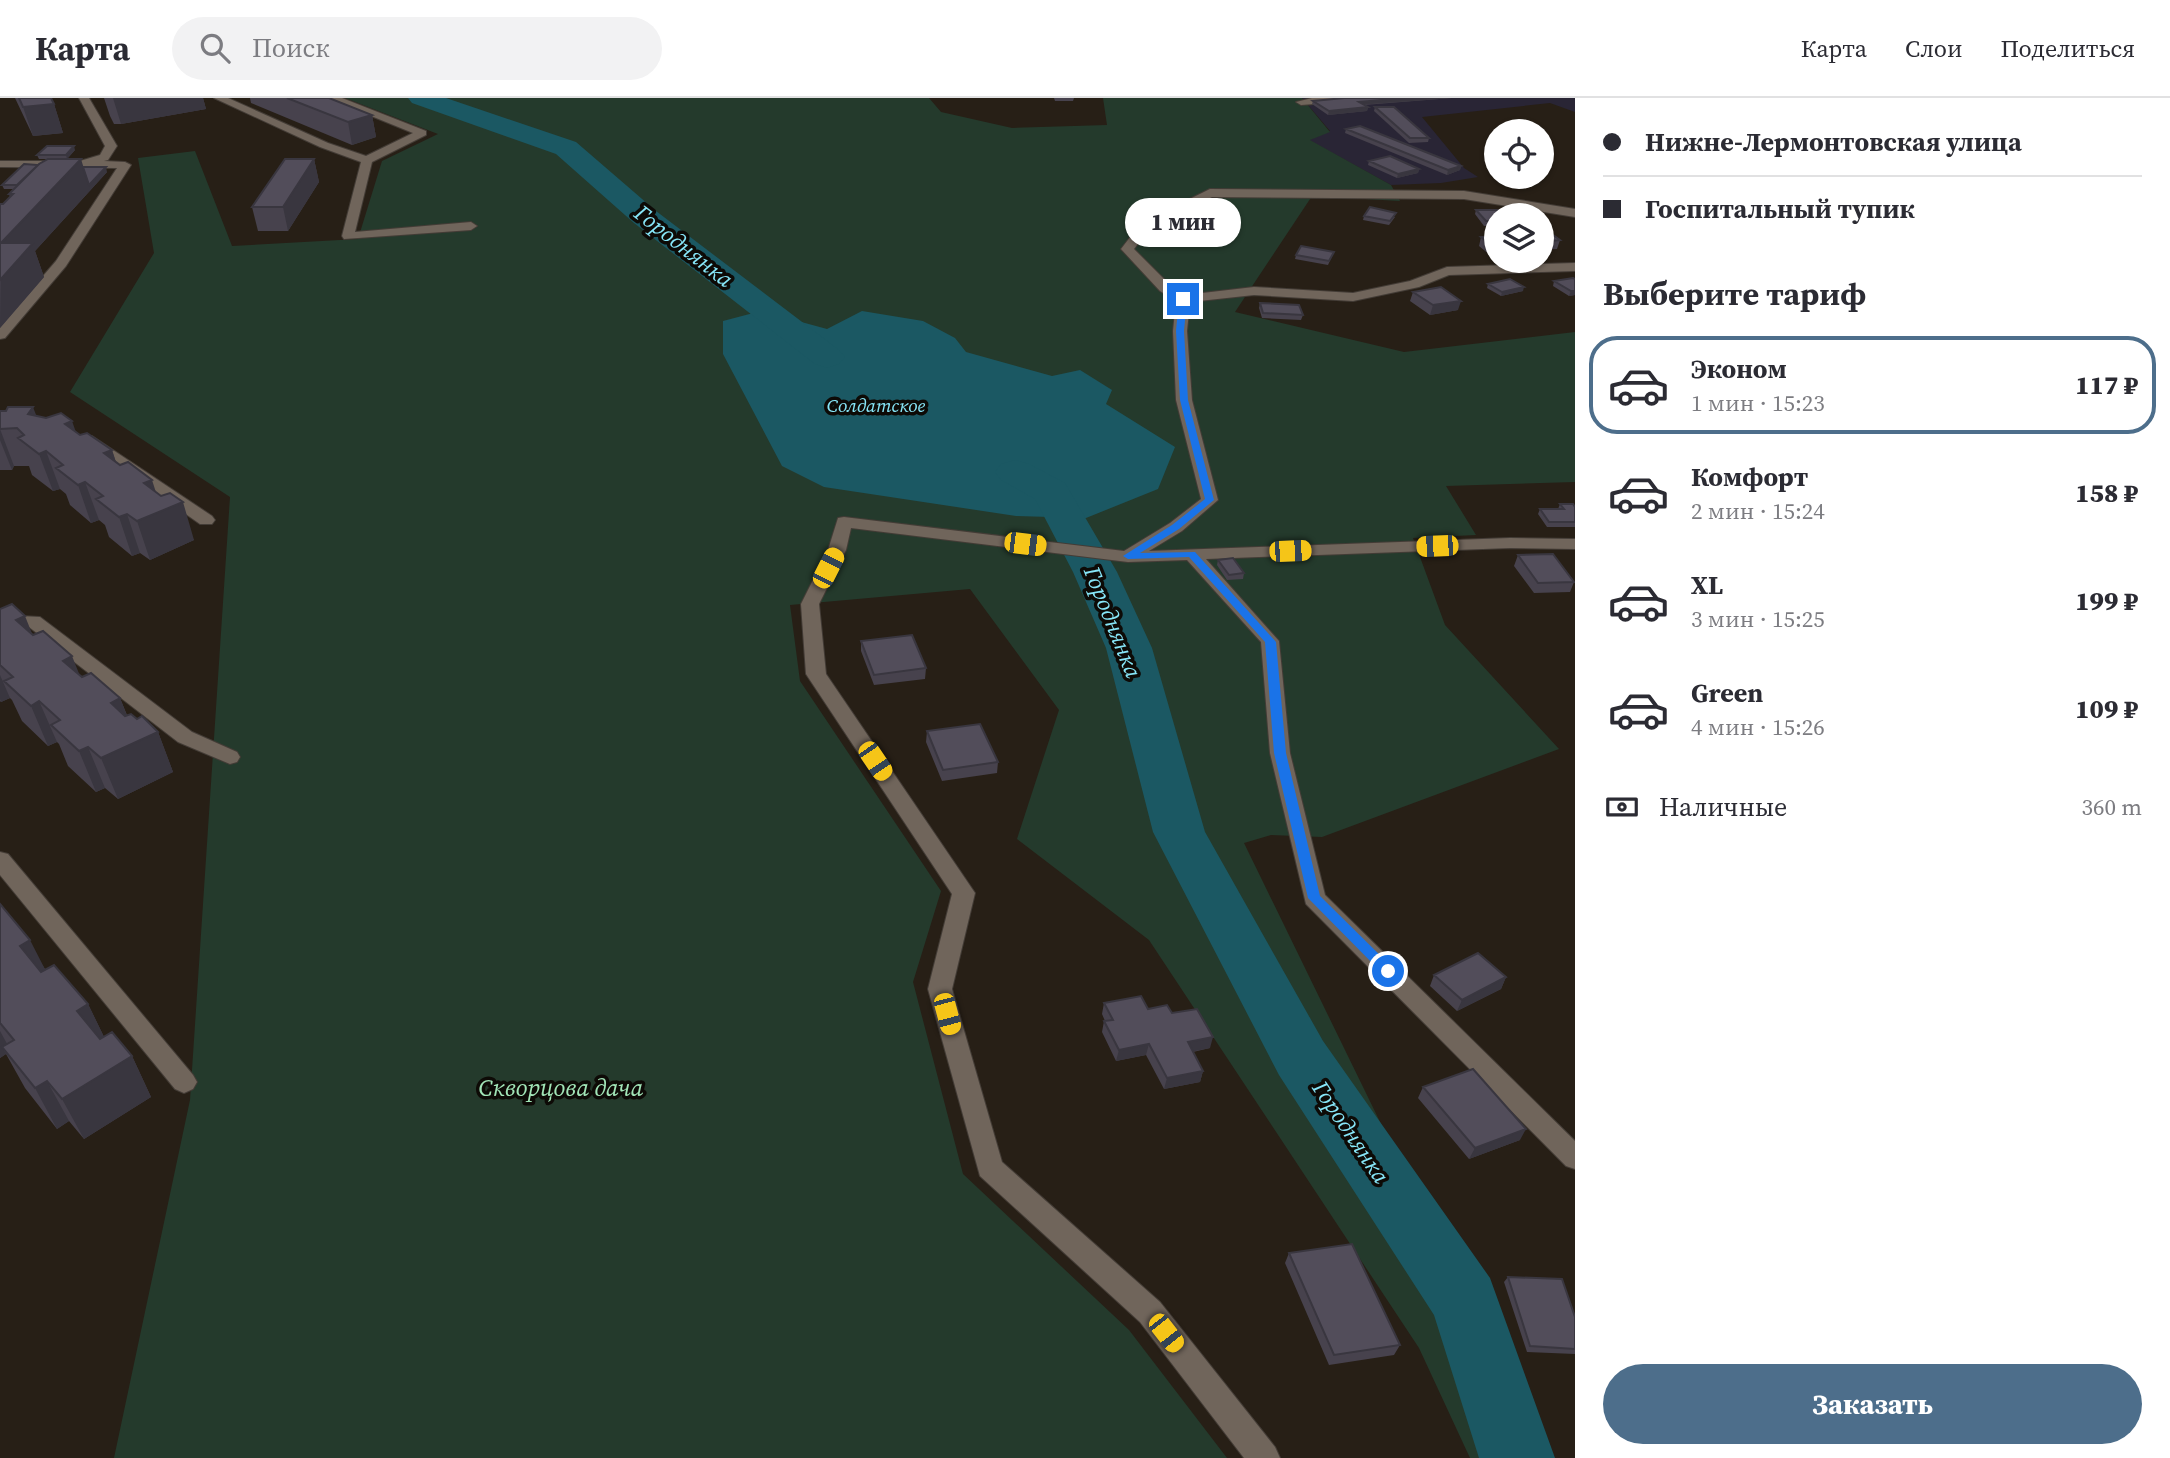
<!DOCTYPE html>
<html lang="ru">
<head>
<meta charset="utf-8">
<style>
	body { margin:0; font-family:"Source Serif 4",serif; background:#f2f2f3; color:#2b2b33; height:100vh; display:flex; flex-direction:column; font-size:26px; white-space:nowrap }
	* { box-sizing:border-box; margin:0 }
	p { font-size:23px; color:#7c7c81 }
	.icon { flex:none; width:38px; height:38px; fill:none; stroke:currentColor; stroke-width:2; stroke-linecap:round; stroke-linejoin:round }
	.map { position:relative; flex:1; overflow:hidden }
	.details { display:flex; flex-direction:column; background:#fff; width:595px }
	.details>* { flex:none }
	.hud { display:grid; align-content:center; height:154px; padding:0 28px; background:#fff }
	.buttons { position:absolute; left:1484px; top:21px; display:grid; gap:14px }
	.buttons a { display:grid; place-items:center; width:70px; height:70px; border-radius:50%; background:#fff; box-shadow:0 2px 5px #0004; font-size:35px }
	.end { position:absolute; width:32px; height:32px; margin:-16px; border:9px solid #1a73e8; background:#fff; box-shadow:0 0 0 4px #fff }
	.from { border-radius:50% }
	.bubble { position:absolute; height:49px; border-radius:24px; background:#fff; box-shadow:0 2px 5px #0004; font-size:23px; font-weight:800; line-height:49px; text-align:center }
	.car { position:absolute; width:21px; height:42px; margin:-21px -10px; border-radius:9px; box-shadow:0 0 5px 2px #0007; background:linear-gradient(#f5c518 24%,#345 0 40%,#f5c518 0 76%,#345 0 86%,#f5c518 0) }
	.hud b { display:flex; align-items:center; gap:24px; height:66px; font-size:26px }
	.hud b+b { border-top:2px solid #e1e1e2 }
	.hud i { width:18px; height:18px; background:#2b2b33 }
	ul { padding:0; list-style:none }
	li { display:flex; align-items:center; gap:21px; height:98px; margin:0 14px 10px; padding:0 14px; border:4px solid transparent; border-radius:28px }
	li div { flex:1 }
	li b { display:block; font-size:26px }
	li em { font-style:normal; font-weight:800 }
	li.current { border-color:#4d6e8b }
	li>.icon { width:63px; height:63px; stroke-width:1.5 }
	h2 { padding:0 28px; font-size:32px; line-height:84px }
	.pay { display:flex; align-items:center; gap:18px; height:77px; padding:0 28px; font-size:26px }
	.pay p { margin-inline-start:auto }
	.primary-button { display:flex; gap:14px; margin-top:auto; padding:14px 28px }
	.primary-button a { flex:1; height:80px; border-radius:42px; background:#4d6e8b; color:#fff; font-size:28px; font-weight:800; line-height:80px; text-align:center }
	header { display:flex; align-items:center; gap:42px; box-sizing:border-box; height:98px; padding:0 35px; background:#fff; border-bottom:2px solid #e1e1e2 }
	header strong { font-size:33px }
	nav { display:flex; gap:38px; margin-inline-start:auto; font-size:24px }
	.search { width:490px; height:63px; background:#f2f2f3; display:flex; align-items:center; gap:18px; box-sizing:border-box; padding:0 24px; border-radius:38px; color:#7c7c81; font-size:26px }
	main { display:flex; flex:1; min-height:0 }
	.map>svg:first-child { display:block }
	.industrial { fill:#292535 }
	.green { fill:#243a2c }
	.water { fill:#1b5863 }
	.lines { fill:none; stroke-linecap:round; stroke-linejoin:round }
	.river { fill:#1b5863; fill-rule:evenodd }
	.minor-casing { stroke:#433c36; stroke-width:2 }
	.minor { fill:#70655b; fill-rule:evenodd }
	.wall { fill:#47424d }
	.shaded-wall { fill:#39363f }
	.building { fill:#524d5a; stroke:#39363f; stroke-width:2 }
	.route { fill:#1a73e8 }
	.labels { text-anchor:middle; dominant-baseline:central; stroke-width:7; stroke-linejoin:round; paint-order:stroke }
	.far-water-label { font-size:19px; font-style:italic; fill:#87e6f8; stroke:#0d0a06 }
	.water-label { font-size:23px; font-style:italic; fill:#87e6f8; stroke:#0d0a06 }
	.near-park-label { font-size:24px; font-style:italic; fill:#a2e6b8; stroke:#0d0a06 }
</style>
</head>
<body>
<header>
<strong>Карта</strong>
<div class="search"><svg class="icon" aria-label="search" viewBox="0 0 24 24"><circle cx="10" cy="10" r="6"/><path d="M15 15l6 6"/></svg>Поиск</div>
<nav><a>Карта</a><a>Слои</a><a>Поделиться</a></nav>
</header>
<main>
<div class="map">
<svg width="1575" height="1360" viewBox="0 0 1575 1360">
	<rect width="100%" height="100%" fill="#271f16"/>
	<path class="industrial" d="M 1302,0 L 1575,0 L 1575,14 L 1550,5 L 1422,19 L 1464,70 L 1478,79 L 1441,85 L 1391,87 L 1309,42 L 1330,33 Z"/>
	<path class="green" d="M 345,0 L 929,0 L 941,14 L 1012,30 L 1107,27 L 1103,0 L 1302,0 L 1330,34 L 1310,42 L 1391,87 L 1400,103 L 1312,98 L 1235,214 L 1404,254 L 1575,234 L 1575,384 L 1446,388 L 1476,437 L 1413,440 L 1445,527 L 1559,651 L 1322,739 L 1271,737 L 1244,745 L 1503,1276 L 1547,1346 L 1552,1360 L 1470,1360 L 1419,1250 L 1149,842 L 1017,741 L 1059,612 L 970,491 L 790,507 L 800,583 L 941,793 L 913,884 L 963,1076 L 1129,1232 L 1227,1360 L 114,1360 L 190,1002 L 230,399 L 70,294 L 154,155 L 138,60 L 195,53 L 232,148 L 358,141 L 382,63 L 438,36 Z"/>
	<path class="water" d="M 761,213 L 827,231 L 862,213 L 923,223 L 955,240 L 966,254 L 1052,278 L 1080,272 L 1112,292 L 1106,306 L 1175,349 L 1158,391 L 1086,420 L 1016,418 L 824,389 L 782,368 L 723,256 L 723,223 Z"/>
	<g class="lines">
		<path class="river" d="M 408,0 L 446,0 L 576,44 L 656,113 L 839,252 L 845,259 L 839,266 L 827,270 L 815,266 L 634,125 L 556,56 L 412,5 Z
			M 1015,362 L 1029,366 L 1065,385 L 1117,474 L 1152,550 L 1205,734 L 1323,943 L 1490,1180 L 1555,1360 L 1479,1360 L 1434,1217 L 1279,977 L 1153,734 L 1106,550 L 1073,474 L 1035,401 L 1001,382 L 995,374 L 1001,366 Z"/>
		<g class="minor-casing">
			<path id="minor" d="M 79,0 L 89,0 L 117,48 L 108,62 L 104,63 L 125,64 L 131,67 L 66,168 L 5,240 L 0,241 L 0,228 L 56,163 L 117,70 L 0,69 L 0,63 L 80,63 L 100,57 L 105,48 Z
				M 214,0 L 228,0 L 328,45 L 366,58 L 413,35 L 327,0 L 342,0 L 426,33 L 426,37 L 372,64 L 355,134 L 471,124 L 477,128 L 471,132 L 344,141 L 342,138 L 361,64 L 320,49 Z
				M 1358,0 L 1353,3 L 1301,7 L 1296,4 L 1312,0 Z
				M 1210,91 L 1464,93 L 1575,111 L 1575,119 L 1464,101 L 1212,99 L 1149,131 L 1134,151 L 1170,187 L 1185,197 L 1254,189 L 1353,195 L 1410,183 L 1447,169 L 1575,165 L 1575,173 L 1449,177 L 1419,189 L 1353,203 L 1254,197 L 1190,204 L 1187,233 L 1192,302 L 1218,402 L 1182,433 L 1149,453 L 1510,440 L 1575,441 L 1575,451 L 1510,450 L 1206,461 L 1279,543 L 1290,655 L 1325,797 L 1575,1043 L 1575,1071 L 1566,1068 L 1306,806 L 1270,655 L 1261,544 L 1187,462 L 1128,464 L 851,430 L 846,452 L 819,506 L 826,576 L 975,795 L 952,891 L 1002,1064 L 1160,1204 L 1275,1349 L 1280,1360 L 1244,1360 L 1140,1224 L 980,1078 L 928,891 L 952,796 L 806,576 L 801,506 L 828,452 L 838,420 L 844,419 L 1124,453 L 1170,425 L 1201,401 L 1176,302 L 1173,233 L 1176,203 L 1160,193 L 1121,151 L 1141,125 Z
				M 92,338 L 212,418 L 215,422 L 212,426 L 200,426 L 86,346 L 84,343 Z
				M 0,517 L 40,519 L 192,634 L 237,654 L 240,659 L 237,664 L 230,666 L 178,644 L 29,529 L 0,529 Z
				M 0,754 L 8,756 L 193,977 L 197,984 L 193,991 L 184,995 L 175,991 L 0,777 Z"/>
		</g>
		<use href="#minor" class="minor"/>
	</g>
	<path class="wall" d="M 15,0 L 51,0 L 54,6 L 63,35 L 33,38 Z
		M 104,0 L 203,0 L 206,11 L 121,26 L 114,26 L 110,18 Z
		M 250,0 L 329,0 L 372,17 L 376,39 L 352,47 L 251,5 Z
		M 1054,0 L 1074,0 L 1073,3 L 1055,3 Z
		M 1344,0 L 1452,0 L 1364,7 L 1368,9 L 1367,13 L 1328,17 L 1312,6 L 1313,3 Z
		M 1375,9 L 1429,40 L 1428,44 L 1409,45 L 1374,13 Z
		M 1346,31 L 1461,68 L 1460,72 L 1447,77 L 1345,35 Z
		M 75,52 L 67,61 L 83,69 L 107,74 L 35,153 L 44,179 L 0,230 L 0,106 L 3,106 L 10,99 L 9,96 L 13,91 L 4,91 L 2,87 L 47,61 L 39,61 L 37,57 Z
		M 314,61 L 319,84 L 288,133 L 258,133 L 252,109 Z
		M 1369,63 L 1419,71 L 1418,75 L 1397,80 L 1368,67 Z
		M 1476,112 L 1496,117 L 1496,128 L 1484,128 L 1475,116 Z
		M 1364,118 L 1395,119 L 1389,127 L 1363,122 Z
		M 1542,135 L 1560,142 L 1557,151 L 1542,152 Z
		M 1496,138 L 1496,162 L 1479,148 L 1481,139 Z
		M 1334,154 L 1328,167 L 1295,161 L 1296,157 Z
		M 1575,181 L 1575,197 L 1569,198 L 1553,188 L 1554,183 Z
		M 1488,186 L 1523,193 L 1501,198 L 1487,190 Z
		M 1413,194 L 1458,212 L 1430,217 L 1410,203 Z
		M 1260,205 L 1303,217 L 1301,222 L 1262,220 L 1259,210 Z
		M 0,313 L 37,318 L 76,334 L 80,337 L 112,352 L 116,364 L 156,394 L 194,442 L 150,462 L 140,455 L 132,458 L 109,439 L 105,427 L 99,422 L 91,425 L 70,407 L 66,396 L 60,391 L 53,393 L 32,377 L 29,368 L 14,368 L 12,372 L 0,372 Z
		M 1560,406 L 1575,409 L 1575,429 L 1547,429 L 1538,416 L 1540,411 L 1558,411 Z
		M 1518,457 L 1574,484 L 1570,494 L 1534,495 L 1514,468 Z
		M 1218,462 L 1244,475 L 1243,481 L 1227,482 L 1217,467 Z
		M 0,511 L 33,537 L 80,578 L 120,600 L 127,617 L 137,621 L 158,634 L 173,674 L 118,701 L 105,690 L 96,694 L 68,668 L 59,646 L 57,644 L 48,648 L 22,623 L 12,602 L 10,600 L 1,604 L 0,603 Z
		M 861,543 L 926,570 L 925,581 L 874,587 L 861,553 Z
		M 927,633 L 998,664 L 997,675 L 942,683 L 926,644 Z
		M 0,806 L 45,871 L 88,906 L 104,939 L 132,958 L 151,999 L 84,1041 L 69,1023 L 57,1031 L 25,990 L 6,956 L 0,960 Z
		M 1434,877 L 1506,879 L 1501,891 L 1457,913 L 1430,888 Z
		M 1104,905 L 1172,915 L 1210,950 L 1193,954 L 1203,973 L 1200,984 L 1164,991 L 1146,957 L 1116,963 L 1102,934 L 1104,923 L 1105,923 L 1102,916 Z
		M 1423,989 L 1520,1042 L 1469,1061 L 1418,1000 Z
		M 1289,1155 L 1400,1247 L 1394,1257 L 1329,1267 L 1285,1165 Z
		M 1508,1179 L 1575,1219 L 1575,1256 L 1527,1254 L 1504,1184 Z"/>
	<path class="shaded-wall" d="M 113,0 L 203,0 L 206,11 L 121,26 Z
		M 1404,0 L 1452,0 L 1358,7 L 1359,4 Z
		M 54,6 L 63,35 L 33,38 L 23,9 Z
		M 1368,9 L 1367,13 L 1328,17 L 1329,13 Z
		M 372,17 L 376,39 L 352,47 L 348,24 Z
		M 74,48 L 75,52 L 67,61 L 66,57 Z
		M 81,61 L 89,87 L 106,69 L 107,74 L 35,153 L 44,179 L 0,230 L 1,145 Z
		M 314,61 L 319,84 L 288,133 L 283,109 Z
		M 1461,68 L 1460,72 L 1447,77 L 1448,72 Z
		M 1419,71 L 1418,75 L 1397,80 L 1398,76 Z
		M 1524,189 L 1523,193 L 1501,198 L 1502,194 Z
		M 1571,193 L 1575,193 L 1575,197 L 1569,198 Z
		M 1461,203 L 1458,212 L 1430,217 L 1433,207 Z
		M 33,309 L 47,345 L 28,316 Z
		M 72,323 L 85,360 L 65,326 Z
		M 0,331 L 14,368 L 12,372 L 0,342 Z
		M 112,352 L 124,389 L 104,355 Z
		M 46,353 L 60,391 L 53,393 L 39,356 Z
		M 152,382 L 162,413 L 183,404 L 194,442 L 150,462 L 137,423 L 144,385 Z
		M 85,384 L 99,422 L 91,425 L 78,387 Z
		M 127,416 L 140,455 L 132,458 L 119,419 Z
		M 25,518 L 41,558 L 16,522 Z
		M 72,558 L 88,598 L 63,563 Z
		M 0,577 L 10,600 L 1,604 L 0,601 Z
		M 120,600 L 136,641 L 111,605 Z
		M 39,603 L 57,644 L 48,648 L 31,608 Z
		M 158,634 L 173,674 L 118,701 L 101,660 Z
		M 88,649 L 105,690 L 96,694 L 79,653 Z
		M 30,842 L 51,883 L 41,889 L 20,848 Z
		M 1506,879 L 1501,891 L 1457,913 L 1462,902 Z
		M 88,906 L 108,947 L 97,954 L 77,913 Z
		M 0,933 L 11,953 L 2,949 L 6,956 L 0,960 Z
		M 1213,939 L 1210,950 L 1185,955 L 1188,944 Z
		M 1149,946 L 1146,957 L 1116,963 L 1119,952 Z
		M 132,958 L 151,999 L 84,1041 L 62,1001 Z
		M 1203,973 L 1200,984 L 1164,991 L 1167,980 Z
		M 47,983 L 69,1023 L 57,1031 L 35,990 Z
		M 1526,1031 L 1520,1042 L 1469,1061 L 1475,1050 Z"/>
	<path class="building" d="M 19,0 L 51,0 L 54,6 L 23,9 Z
		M 287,0 L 329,0 L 372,17 L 348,24 Z
		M 1344,0 L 1404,0 L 1359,4 L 1368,9 L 1329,13 L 1313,3 Z
		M 1375,9 L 1394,9 L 1429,40 L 1410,40 Z
		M 1360,28 L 1461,68 L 1448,72 L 1346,31 Z
		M 47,48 L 74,48 L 66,57 L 37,57 Z
		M 1390,58 L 1419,71 L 1398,76 L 1369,63 Z
		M 48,61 L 81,61 L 1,145 L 33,145 L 0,182 L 0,106 L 3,106 L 13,96 L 9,96 L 39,66 Z
		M 285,61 L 314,61 L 283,109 L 252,109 Z
		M 24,66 L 38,67 L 17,87 L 2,87 Z
		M 83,69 L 106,69 L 89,87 Z
		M 1370,109 L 1396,115 L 1390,123 L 1364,118 Z
		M 1476,112 L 1498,112 L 1503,117 L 1496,117 L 1496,123 L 1486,123 Z
		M 1549,134 L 1560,142 L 1542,144 L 1542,135 Z
		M 1496,138 L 1496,151 L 1481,139 Z
		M 1301,148 L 1334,154 L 1329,163 L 1296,157 Z
		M 1573,180 L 1575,181 L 1575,193 L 1571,193 L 1554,183 Z
		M 1510,181 L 1524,189 L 1502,194 L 1488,186 Z
		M 1441,189 L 1461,203 L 1433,207 L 1413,194 Z
		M 1260,205 L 1299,207 L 1303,217 L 1263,215 Z
		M 8,309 L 33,309 L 28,316 L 46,320 L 61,315 L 72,323 L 65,326 L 80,337 L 87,335 L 112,352 L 104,355 L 120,367 L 128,364 L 152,382 L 144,385 L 161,398 L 170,395 L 183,404 L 137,423 L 127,416 L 119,419 L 96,401 L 103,398 L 85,384 L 78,387 L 56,370 L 63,367 L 46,353 L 39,356 L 18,340 L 24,337 L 17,330 L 0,331 L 0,313 L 6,313 Z
		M 1560,406 L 1573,406 L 1575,409 L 1575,424 L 1549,424 L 1540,411 L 1564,411 Z
		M 1553,456 L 1574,484 L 1538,485 L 1518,457 Z
		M 1233,460 L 1244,475 L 1229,477 L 1218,462 Z
		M 12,506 L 25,518 L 16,522 L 33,537 L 43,533 L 72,558 L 63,563 L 82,579 L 91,575 L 120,600 L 111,605 L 125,618 L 131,616 L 137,621 L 142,618 L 158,634 L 101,660 L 88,649 L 79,653 L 51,627 L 60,622 L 39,603 L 31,608 L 4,583 L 13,579 L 0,567 L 0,511 Z
		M 912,537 L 926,570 L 874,577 L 861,543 Z
		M 980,626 L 998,664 L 943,672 L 927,633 Z
		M 0,806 L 30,842 L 20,848 L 41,874 L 54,867 L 88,906 L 77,913 L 100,941 L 112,934 L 132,958 L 62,1001 L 47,983 L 35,990 L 2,949 L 14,942 L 0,925 Z
		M 1478,855 L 1506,879 L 1462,902 L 1434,877 Z
		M 1141,898 L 1148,911 L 1167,907 L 1172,915 L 1197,911 L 1213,939 L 1188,944 L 1203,973 L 1167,980 L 1149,946 L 1119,952 L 1104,923 L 1113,922 L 1104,905 Z
		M 1473,971 L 1526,1031 L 1475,1050 L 1423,989 Z
		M 1352,1146 L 1400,1247 L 1334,1257 L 1289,1155 Z
		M 1508,1179 L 1562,1181 L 1575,1219 L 1575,1251 L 1530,1248 Z"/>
	<path class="route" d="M 1183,199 L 1187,201 L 1184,233 L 1188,302 L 1214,402 L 1179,431 L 1140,455 L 1195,454 L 1276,544 L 1286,655 L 1320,798 L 1393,870 L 1395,873 L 1388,878 L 1384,877 L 1308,800 L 1274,655 L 1265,544 L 1189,459 L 1128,461 L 1123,458 L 1172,427 L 1205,401 L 1180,302 L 1176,233 L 1179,201 Z"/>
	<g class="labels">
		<g class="far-water-label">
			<text x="876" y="307">Солдатское</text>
		</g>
		<g class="water-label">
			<text transform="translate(684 148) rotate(38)">Городнянка</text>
			<text transform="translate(1113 524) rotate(68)">Городнянка</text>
			<text transform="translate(1351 1034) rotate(56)">Городнянка</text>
		</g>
		<g class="near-park-label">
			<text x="561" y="989">Скворцова дача</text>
		</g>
	</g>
</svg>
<div class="buttons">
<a><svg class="icon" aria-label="locate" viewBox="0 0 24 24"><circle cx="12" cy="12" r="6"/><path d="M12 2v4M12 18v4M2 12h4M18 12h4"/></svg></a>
<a><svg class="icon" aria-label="layers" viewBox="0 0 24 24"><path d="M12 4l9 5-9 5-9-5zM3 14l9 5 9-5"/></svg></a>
</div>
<i class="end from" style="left:1388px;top:873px"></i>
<i class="end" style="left:1183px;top:201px"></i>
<div class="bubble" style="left:1125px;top:100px;width:116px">1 мин</div>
<i class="car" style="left:1025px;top:446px;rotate:97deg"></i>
<i class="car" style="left:1437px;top:448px;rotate:268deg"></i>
<i class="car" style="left:1290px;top:453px;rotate:88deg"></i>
<i class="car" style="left:828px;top:470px;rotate:27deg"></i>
<i class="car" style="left:875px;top:663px;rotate:146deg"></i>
<i class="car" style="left:947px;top:916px;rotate:165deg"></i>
<i class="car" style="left:1166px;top:1235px;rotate:142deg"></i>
</div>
<section class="details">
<div class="hud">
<b><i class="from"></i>Нижне-Лермонтовская улица</b>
<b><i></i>Госпитальный тупик</b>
</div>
<h2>Выберите тариф</h2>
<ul>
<li class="current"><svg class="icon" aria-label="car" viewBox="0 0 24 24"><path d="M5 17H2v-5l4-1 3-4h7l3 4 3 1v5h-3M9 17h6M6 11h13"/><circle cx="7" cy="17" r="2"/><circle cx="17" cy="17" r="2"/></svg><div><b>Эконом</b><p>1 мин · 15:23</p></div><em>117 ₽</em></li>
<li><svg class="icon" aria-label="car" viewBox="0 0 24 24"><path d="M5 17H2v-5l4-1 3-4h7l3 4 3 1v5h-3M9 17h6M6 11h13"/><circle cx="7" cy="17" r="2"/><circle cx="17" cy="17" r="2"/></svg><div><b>Комфорт</b><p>2 мин · 15:24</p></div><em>158 ₽</em></li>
<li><svg class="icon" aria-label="car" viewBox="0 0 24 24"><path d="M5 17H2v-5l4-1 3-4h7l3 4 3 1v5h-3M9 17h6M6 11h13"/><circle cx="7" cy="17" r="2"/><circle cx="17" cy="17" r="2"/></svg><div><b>XL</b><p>3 мин · 15:25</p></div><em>199 ₽</em></li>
<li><svg class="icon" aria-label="car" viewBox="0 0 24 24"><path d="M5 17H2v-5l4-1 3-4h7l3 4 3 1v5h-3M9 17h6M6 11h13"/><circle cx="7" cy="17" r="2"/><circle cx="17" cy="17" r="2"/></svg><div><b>Green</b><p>4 мин · 15:26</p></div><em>109 ₽</em></li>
</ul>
<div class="pay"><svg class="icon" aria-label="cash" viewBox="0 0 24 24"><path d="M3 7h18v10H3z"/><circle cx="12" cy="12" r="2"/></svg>Наличные<p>360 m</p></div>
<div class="primary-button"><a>Заказать</a></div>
</section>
</main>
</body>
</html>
